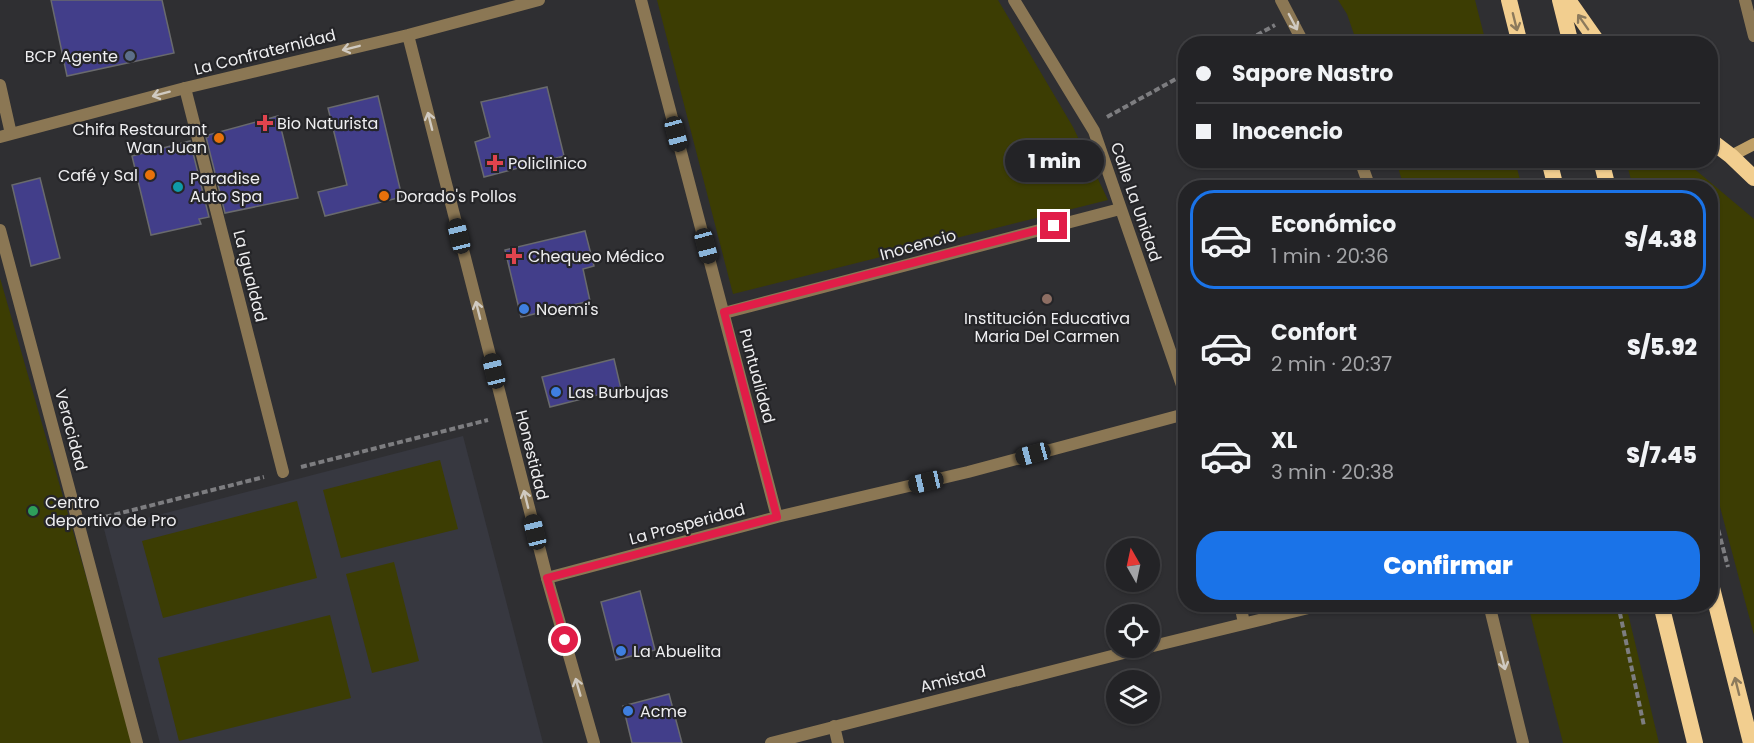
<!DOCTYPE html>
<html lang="es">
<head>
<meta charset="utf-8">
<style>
	body { margin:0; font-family:Poppins,sans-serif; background:#2f2f32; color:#f1f3f6; height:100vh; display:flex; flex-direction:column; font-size:22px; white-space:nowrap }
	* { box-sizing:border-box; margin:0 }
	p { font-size:20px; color:#a3a4a7 }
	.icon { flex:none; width:33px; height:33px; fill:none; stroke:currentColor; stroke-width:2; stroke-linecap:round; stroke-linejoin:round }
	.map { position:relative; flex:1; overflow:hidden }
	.drawer { position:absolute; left:1178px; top:180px; width:540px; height:432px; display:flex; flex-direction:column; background:#232326; border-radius:24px; box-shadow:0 2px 4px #0004,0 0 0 2px #404043 }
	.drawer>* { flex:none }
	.banner { position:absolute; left:1178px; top:36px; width:540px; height:132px; border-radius:24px; box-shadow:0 2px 4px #0004,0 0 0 2px #404043; display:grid; align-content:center; height:132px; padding:0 18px; background:#232326 }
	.needle { width:39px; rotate:351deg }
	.controls { position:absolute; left:1106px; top:538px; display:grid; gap:12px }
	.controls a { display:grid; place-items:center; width:54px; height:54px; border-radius:50%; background:#232326; box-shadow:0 2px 4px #0004,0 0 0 2px #404043; font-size:30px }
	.end { position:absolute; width:27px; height:27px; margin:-14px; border:8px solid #e11d48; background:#fff; box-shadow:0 0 0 3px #fff }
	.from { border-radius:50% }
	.bubble { position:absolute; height:42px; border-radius:21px; background:#232326; box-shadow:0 2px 4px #0004,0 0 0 2px #404043; font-size:20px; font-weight:800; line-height:42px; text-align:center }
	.car { position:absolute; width:18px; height:36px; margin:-18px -9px; border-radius:8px; box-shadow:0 0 4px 2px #0007; background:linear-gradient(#222 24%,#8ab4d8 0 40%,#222 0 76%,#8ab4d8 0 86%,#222 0) }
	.banner b { display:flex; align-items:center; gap:21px; height:57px; font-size:22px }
	.banner b+b { border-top:2px solid #404043 }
	.banner i { width:15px; height:15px; background:#f1f3f6 }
	ul { padding:10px 0 0; list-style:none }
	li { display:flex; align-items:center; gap:18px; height:99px; margin:0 12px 9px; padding:0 6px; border:3px solid transparent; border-radius:24px }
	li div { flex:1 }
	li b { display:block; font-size:22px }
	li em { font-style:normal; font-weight:800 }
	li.on { border-color:#1a73e8 }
	li>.icon { width:54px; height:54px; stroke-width:1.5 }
	.primary-button { display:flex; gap:12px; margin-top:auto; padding:12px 18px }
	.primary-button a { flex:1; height:69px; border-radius:24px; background:#1a73e8; color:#fff; font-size:24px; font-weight:800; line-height:69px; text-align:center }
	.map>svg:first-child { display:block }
	.built { fill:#373840 }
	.green { fill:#3c3d03 }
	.building { fill:#423e8a; stroke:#696a6d; stroke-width:1.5 }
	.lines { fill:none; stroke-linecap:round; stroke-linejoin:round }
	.path { stroke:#7d7d80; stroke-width:4; stroke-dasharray:6 3; stroke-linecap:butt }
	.pedestrian { stroke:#8b7754; stroke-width:12 }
	.minor { stroke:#8b7754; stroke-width:12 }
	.tertiary { stroke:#8b7754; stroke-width:12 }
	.secondary { stroke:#bf9f66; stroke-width:12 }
	.trunk { stroke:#f2ce8f; stroke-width:16 }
	.oneway { stroke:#d0cac1 }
	.oneway2 { stroke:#8c7a5c }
	.route { stroke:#e11d48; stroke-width:8 }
	.service-dot { fill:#5c6f8a; stroke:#252528; stroke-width:2 }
	.health-dot { fill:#e0444e; stroke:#252528; stroke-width:2 }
	.food-dot { fill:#e8710a; stroke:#252528; stroke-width:2 }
	.culture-dot { fill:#0f9aa8; stroke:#252528; stroke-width:2 }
	.education-dot { fill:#8d6e63; stroke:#252528; stroke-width:2 }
	.shop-dot { fill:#3f7fe0; stroke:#252528; stroke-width:2 }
	.leisure-dot { fill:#2e9e5b; stroke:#252528; stroke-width:2 }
	.labels { text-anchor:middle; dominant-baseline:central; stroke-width:4.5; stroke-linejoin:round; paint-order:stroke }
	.street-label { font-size:16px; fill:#eeeef0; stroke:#252528 }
	.poi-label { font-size:16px; fill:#eeeef0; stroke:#252528; text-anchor:start }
</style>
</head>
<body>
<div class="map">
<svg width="1754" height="743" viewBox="0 0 1754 743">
	<rect width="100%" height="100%" fill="#2f2f32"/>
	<path class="built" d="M 463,436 L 543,743 L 160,743 L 104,529 Z"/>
	<path class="green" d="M 657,0 L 998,0 L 1073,127 L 1108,200 L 733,294 Z
		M 1338,0 L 1475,0 L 1486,43 L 1357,43 L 1347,14 Z
		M 1396,161 L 1515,161 L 1522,187 L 1404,187 Z
		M 1626,161 L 1685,161 L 1754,219 L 1754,635 L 1710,469 L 1710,188 L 1633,187 Z
		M 0,278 L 134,743 L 0,743 Z
		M 440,460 L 458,529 L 341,558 L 323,490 Z
		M 297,501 L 317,578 L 163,618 L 142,541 Z
		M 394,562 L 419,661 L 372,673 L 346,574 Z
		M 1528,605 L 1626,605 L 1659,743 L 1563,743 Z
		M 330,615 L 351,698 L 179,741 L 158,658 Z"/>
	<path class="building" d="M 51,0 L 162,0 L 174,53 L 67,76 Z
		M 547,87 L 564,156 L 484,177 L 475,142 L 490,137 L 481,102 Z
		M 378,96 L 402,197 L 325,216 L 318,192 L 347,185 L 328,108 Z
		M 278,116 L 298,198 L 225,213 L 206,137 L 208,137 L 208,135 Z
		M 190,141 L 209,217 L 199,219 L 201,224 L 151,235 L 132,156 Z
		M 40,178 L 60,258 L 31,266 L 12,185 Z
		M 585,231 L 594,266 L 583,269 L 590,301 L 521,317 L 505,250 Z
		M 614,359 L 621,389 L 550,407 L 542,377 Z
		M 640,591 L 655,650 L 616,660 L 601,602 Z
		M 669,694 L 682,743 L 632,743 L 623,706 Z"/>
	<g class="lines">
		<path class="path" d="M 1241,44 L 1275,25
			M 1107,117 L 1185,74
			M 301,467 L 488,420
			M 1710,507 L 1712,506 L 1728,567
			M 97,519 L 264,477
			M 1618,604 L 1644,726"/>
		<path class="pedestrian" d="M 0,230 L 137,743"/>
		<path class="minor" d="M 641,0 L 777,517
			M 1014,0 L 1094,131 L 1185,394
			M 1745,0 L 1754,36
			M 185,88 L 283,472
			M 724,313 L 1120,209
			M 547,578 L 777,517 L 968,472 L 1185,414
			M 1240,604 L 1244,623
			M 1149,647 L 1325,604
			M 834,726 L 838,743
			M 771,743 L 1143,648"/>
		<path class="tertiary" d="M 1281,0 L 1304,44
			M 408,35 L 547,578 L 594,743
			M 0,85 L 11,134
			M 0,137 L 185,88 L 408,35 L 539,0
			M 1360,160 L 1370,188
			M 1489,604 L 1523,743"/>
		<path class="secondary" d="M 1731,156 L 1754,144"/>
		<path class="trunk" d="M 1509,0 L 1520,44
			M 1560,0 L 1571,44
			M 1568,0 L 1599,44
			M 1710,140 L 1731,156 L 1754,178
			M 1549,160 L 1556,188
			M 1601,160 L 1608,188
			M 1710,580 L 1751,743
			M 1661,604 L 1695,743"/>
	</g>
	<defs><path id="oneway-shaft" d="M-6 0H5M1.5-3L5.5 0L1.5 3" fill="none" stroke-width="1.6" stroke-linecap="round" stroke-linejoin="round" transform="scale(1.5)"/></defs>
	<g class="oneway">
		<use href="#oneway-shaft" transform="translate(1293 22) rotate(62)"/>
		<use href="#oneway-shaft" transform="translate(351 48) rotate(166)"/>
		<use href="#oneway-shaft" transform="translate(161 94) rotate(165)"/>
		<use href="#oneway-shaft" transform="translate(430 121) rotate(-104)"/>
		<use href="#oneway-shaft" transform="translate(478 310) rotate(-104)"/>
		<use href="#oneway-shaft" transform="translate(526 499) rotate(-104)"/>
		<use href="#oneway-shaft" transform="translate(1503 661) rotate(76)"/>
		<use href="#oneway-shaft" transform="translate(578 687) rotate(-106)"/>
	</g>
	<g class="oneway2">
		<use href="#oneway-shaft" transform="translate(1515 22) rotate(76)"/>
		<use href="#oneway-shaft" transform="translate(1583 22) rotate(-125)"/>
		<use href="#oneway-shaft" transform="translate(1737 686) rotate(-104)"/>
	</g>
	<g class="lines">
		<path class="route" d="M 565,640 L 547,578 L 777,517 L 724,312 L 1054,226"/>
	</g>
	<circle class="service-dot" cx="130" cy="56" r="6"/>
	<g class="health-dot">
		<path d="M262 114h6v6h6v6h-6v6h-6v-6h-6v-6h6z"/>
		<path d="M492 154h6v6h6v6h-6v6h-6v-6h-6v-6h6z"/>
		<path d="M511 247h6v6h6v6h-6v6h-6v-6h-6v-6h6z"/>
	</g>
	<g class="food-dot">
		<circle cx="219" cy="138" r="6"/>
		<circle cx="150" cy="175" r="6"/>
		<circle cx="384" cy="196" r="6"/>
	</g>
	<circle class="culture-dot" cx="178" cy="187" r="6"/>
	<circle class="education-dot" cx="1047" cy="299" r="6"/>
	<g class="shop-dot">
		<circle cx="524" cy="309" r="6"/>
		<circle cx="556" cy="392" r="6"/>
		<circle cx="621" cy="651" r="6"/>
		<circle cx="628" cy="711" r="6"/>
	</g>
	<circle class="leisure-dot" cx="33" cy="511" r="6"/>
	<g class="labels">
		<g class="street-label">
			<text transform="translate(265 52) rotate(-14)">La Confraternidad</text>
			<text transform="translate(1136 202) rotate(71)">Calle La Unidad</text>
			<text transform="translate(918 245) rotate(-15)">Inocencio</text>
			<text transform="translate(250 276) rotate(76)">La Igualdad</text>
			<text transform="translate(757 376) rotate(75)">Puntualidad</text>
			<text transform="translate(71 430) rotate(75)">Veracidad</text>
			<text transform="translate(532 455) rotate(76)">Honestidad</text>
			<text transform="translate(687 524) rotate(-15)">La Prosperidad</text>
			<text transform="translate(953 679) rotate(-14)">Amistad</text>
		</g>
		<g class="poi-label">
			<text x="118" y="56" text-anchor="end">BCP Agente</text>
			<text x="277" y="123">Bio Naturista</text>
			<text x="207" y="129" text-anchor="end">Chifa Restaurant<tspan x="207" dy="18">Wan Juan</tspan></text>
			<text x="508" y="163">Policlinico</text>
			<text x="138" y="175" text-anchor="end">Café y Sal</text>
			<text x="190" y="178">Paradise<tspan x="190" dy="18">Auto Spa</tspan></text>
			<text x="396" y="196">Dorado's Pollos</text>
			<text x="528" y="256">Chequeo Médico</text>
			<text x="536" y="309">Noemi's</text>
			<text x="1047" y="318" text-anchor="middle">Institución Educativa<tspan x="1047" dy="18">Maria Del Carmen</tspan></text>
			<text x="568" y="392">Las Burbujas</text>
			<text x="45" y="502">Centro<tspan x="45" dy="18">deportivo de Pro</tspan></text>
			<text x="633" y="651">La Abuelita</text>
			<text x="640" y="711">Acme</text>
		</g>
	</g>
</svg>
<div class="controls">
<a><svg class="needle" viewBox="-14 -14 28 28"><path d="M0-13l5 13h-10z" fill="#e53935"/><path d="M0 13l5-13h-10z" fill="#a3a4a7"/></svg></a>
<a><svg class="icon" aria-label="locate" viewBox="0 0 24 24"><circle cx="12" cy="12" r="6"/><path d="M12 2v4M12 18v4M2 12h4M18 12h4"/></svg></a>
<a><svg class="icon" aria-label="layers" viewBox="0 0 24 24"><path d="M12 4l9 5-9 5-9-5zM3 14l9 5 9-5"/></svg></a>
</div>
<i class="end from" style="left:565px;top:640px"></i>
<i class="end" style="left:1054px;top:226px"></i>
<div class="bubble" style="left:1005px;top:140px;width:99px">1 min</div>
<i class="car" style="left:676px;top:134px;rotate:165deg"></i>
<i class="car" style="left:459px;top:236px;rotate:346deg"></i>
<i class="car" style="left:706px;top:246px;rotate:165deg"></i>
<i class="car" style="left:494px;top:371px;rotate:346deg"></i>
<i class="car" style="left:1033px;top:454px;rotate:255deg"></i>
<i class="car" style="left:926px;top:482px;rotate:257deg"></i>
<i class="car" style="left:535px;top:532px;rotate:346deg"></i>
<div class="banner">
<b><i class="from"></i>Sapore Nastro</b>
<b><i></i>Inocencio</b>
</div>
<section class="drawer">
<ul>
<li class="on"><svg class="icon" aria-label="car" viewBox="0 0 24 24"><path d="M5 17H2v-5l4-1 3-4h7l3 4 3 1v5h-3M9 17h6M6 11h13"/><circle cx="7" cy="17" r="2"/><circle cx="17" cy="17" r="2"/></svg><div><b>Económico</b><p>1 min · 20:36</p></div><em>S/4.38</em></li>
<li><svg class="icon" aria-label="car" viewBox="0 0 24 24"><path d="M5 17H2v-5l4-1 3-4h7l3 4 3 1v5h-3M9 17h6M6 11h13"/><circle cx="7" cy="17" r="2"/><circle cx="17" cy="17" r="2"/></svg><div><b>Confort</b><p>2 min · 20:37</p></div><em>S/5.92</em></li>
<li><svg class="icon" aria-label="car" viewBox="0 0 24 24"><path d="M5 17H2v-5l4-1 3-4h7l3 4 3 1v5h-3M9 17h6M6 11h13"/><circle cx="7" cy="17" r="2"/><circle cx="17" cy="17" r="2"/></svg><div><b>XL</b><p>3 min · 20:38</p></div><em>S/7.45</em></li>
</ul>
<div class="primary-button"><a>Confirmar</a></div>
</section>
</div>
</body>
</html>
